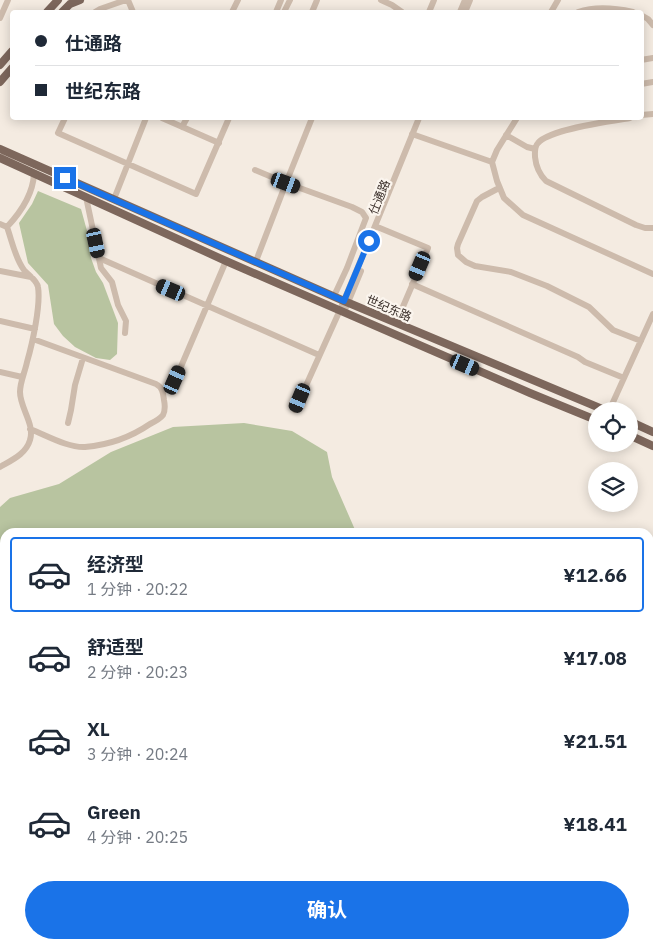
<!DOCTYPE html>
<html lang="zh">
<head>
<meta charset="utf-8">
<style>
	body { margin:0; font-family:"IBM Plex Sans","Noto Sans SC",sans-serif; background:#f6f6f7; color:#1f2937; height:100vh; display:flex; flex-direction:column; font-size:19px; white-space:nowrap }
	* { box-sizing:border-box; margin:0 }
	p { font-size:16px; color:#747a83 }
	.icon { flex:none; width:28px; height:28px; fill:none; stroke:currentColor; stroke-width:2; stroke-linecap:round; stroke-linejoin:round }
	.map { position:relative; flex:1; overflow:hidden }
	.details { position:absolute; left:0px; top:528px; width:654px; height:421px; display:flex; flex-direction:column; background:#fff; border-radius:15px 15px 0 0; box-shadow:0 2px 12px #0003 }
	.details>* { flex:none }
	.banner { position:absolute; left:10px; top:10px; width:634px; height:110px; border-radius:5px; box-shadow:0 2px 12px #0003; display:grid; align-content:center; height:110px; padding:0 25px; background:#fff }
	.controls { position:absolute; left:588px; top:402px; display:grid; gap:10px }
	.controls a { display:grid; place-items:center; width:50px; height:50px; border-radius:50%; background:#fff; box-shadow:0 2px 12px #0003; font-size:25px }
	.end { position:absolute; width:22px; height:22px; margin:-11px; border:6px solid #1a73e8; background:#fff; box-shadow:0 0 0 2px #fff }
	.from { border-radius:50% }
	.car { position:absolute; width:15px; height:30px; margin:-15px -8px; border-radius:6px; box-shadow:0 0 4px 1px #0007; background:linear-gradient(#222 24%,#8ab4d8 0 40%,#222 0 76%,#8ab4d8 0 86%,#222 0) }
	.banner b { display:flex; align-items:center; gap:18px; height:48px; font-size:19px }
	.banner b+b { border-top:1px solid #e0e1e3 }
	.banner i { width:12px; height:12px; background:#1f2937 }
	ul { padding:9px 0 0; list-style:none }
	li { display:flex; align-items:center; gap:15px; height:75px; margin:0 10px 8px; padding:0 15px; border:2px solid transparent; border-radius:5px }
	li div { flex:1 }
	li b { display:block; font-size:19px }
	li em { font-style:normal; font-weight:700 }
	li.active { border-color:#1a73e8 }
	li>.icon { width:45px; height:45px; stroke-width:1.5 }
	.primary-button { display:flex; gap:10px; margin-top:auto; padding:10px 25px }
	.primary-button a { flex:1; height:58px; border-radius:30px; background:#1a73e8; color:#fff; font-size:20px; font-weight:700; line-height:58px; text-align:center }
	.map>svg:first-child { display:block }
	.green { fill:#b8c4a0 }
	.lines { fill:none; stroke-linecap:round; stroke-linejoin:round }
	.minor { stroke:#cdbbac; stroke-width:6 }
	.major { stroke:#7d675c; stroke-width:8 }
	.route { stroke:#1a73e8; stroke-width:6 }
	.labels { text-anchor:middle; dominant-baseline:central; stroke-width:4.5; stroke-linejoin:round; paint-order:stroke }
	.street-label { font-size:12px; fill:#3b302b; stroke:#fbf5ee }
</style>
</head>
<body>
<div class="map">
<svg width="653" height="948" viewBox="0 0 653 948">
	<rect width="100%" height="100%" fill="#f4ebe1"/>
	<path class="green" d="M 38,191 L 81,209 L 89,238 L 91,258 L 96,272 L 103,283 L 118,323 L 117,354 L 110,360 L 96,358 L 75,347 L 63,336 L 54,324 L 48,285 L 28,263 L 19,223 L 32,204 Z
		M 244,423 L 292,431 L 327,452 L 332,477 L 356,532 L 5,532 L 5,944 L 197,944 L 196,948 L 0,948 L 0,507 L 10,498 L 59,484 L 111,452 L 173,427 Z"/>
	<g class="lines">
		<path class="minor" d="M 128,0 L 133,12
			M 381,0 L 392,5 L 402,12
			M 95,12 L 100,9 L 126,0
			M 232,12 L 238,0
			M 276,12 L 281,0
			M 284,12 L 290,0
			M 312,12 L 317,0
			M 429,12 L 434,0
			M 460,12 L 465,0
			M 465,12 L 470,0
			M 551,12 L 558,0
			M 578,12 C 596,6 615,8 633,12
			M 641,15 L 648,19 L 653,25
			M 0,18 L 8,0
			M 641,60 L 653,58
			M 641,84 L 653,82
			M 641,115 L 653,114
			M 65,118 L 58,133 L 196,194 L 229,118
			M 162,118 L 219,143
			M 312,118 L 286,183 L 352,207 L 362,212 L 366,218 L 347,268 L 334,296
			M 630,118 C 611,121 550,129 538,143 C 534,147 535,152 535,157 C 536,167 539,174 546,181 L 636,225 L 645,228 L 653,228
			M 182,127 L 187,118
			M 412,134 L 492,162 L 497,181 L 504,198 L 523,215 L 653,274
			M 506,135 L 527,147 L 535,149
			M 492,162 L 497,150 L 517,118
			M 255,170 L 286,183 L 256,261
			M 499,188 L 482,197 L 477,201 L 458,244 L 457,248 L 458,255 L 466,262 L 475,266 L 511,272 L 547,286 L 589,307 L 613,330 L 641,341
			M 86,197 L 101,268 L 112,282 L 118,305 L 126,321 L 125,333
			M 114,199 L 146,118
			M 0,224 L 7,227 C 12,241 15,258 24,270 C 28,275 37,280 38,287 C 41,305 32,345 27,362 C 25,372 20,382 20,392 C 20,408 35,424 30,440 C 26,454 12,460 0,467
			M 375,226 L 428,248 L 396,323
			M 7,227 C 21,212 33,194 34,174
			M 99,258 L 319,355
			M 0,271 L 31,277
			M 412,284 L 578,357 L 585,362 L 624,378
			M 344,312 L 361,271
			M 0,321 L 35,329
			M 0,372 L 22,377
			M 171,390 L 226,261
			M 295,410 L 340,310 L 375,226 L 419,118
			M 609,411 L 653,314
			M 68,423 L 71,410 L 75,385 L 83,358
			M 30,429 C 46,435 68,448 85,447 C 109,445 131,437 150,424 C 154,422 160,419 163,415 C 165,411 165,405 164,400 C 163,393 163,388 156,384 L 33,339
			M 649,695 L 653,699
			M 649,849 L 653,851
			M 649,877 L 653,879
			M 649,925 L 653,927
			M 450,944 L 458,948
			M 208,948 L 208,944
			M 388,948 L 389,944
			M 560,948 L 563,944"/>
		<path class="major" d="M 47,12 L 58,0
			M 62,12 L 70,4 L 80,0
			M 0,65 L 12,51
			M 0,82 L 12,68
			M 0,149 L 344,301 L 607,411
			M 0,158 L 226,261 L 530,393 L 596,420
			M 629,421 L 653,432
			M 629,435 L 653,446
			M 649,786 L 653,781
			M 526,948 L 529,944"/>
	</g>
	<g class="lines">
		<path class="route" d="M 65,178 L 344,301 L 369,241"/>
	</g>
	<g class="labels">
		<g class="street-label">
			<text transform="translate(379 197) rotate(-68)">仕通路</text>
			<text transform="translate(389 308) rotate(23)">世纪东路</text>
		</g>
	</g>
</svg>
<div class="controls">
<a><svg class="icon" aria-label="locate" viewBox="0 0 24 24"><circle cx="12" cy="12" r="6"/><path d="M12 2v4M12 18v4M2 12h4M18 12h4"/></svg></a>
<a><svg class="icon" aria-label="layers" viewBox="0 0 24 24"><path d="M12 4l9 5-9 5-9-5zM3 14l9 5 9-5"/></svg></a>
</div>
<i class="end from" style="left:369px;top:241px"></i>
<i class="end" style="left:65px;top:178px"></i>
<i class="car" style="left:286px;top:183px;rotate:110deg"></i>
<i class="car" style="left:96px;top:243px;rotate:168deg"></i>
<i class="car" style="left:420px;top:266px;rotate:203deg"></i>
<i class="car" style="left:171px;top:290px;rotate:293deg"></i>
<i class="car" style="left:465px;top:365px;rotate:113deg"></i>
<i class="car" style="left:175px;top:380px;rotate:24deg"></i>
<i class="car" style="left:300px;top:398px;rotate:203deg"></i>
<div class="banner">
<b><i class="from"></i>仕通路</b>
<b><i></i>世纪东路</b>
</div>
<section class="details">
<ul>
<li class="active"><svg class="icon" aria-label="car" viewBox="0 0 24 24"><path d="M5 17H2v-5l4-1 3-4h7l3 4 3 1v5h-3M9 17h6M6 11h13"/><circle cx="7" cy="17" r="2"/><circle cx="17" cy="17" r="2"/></svg><div><b>经济型</b><p>1 分钟 · 20:22</p></div><em>¥12.66</em></li>
<li><svg class="icon" aria-label="car" viewBox="0 0 24 24"><path d="M5 17H2v-5l4-1 3-4h7l3 4 3 1v5h-3M9 17h6M6 11h13"/><circle cx="7" cy="17" r="2"/><circle cx="17" cy="17" r="2"/></svg><div><b>舒适型</b><p>2 分钟 · 20:23</p></div><em>¥17.08</em></li>
<li><svg class="icon" aria-label="car" viewBox="0 0 24 24"><path d="M5 17H2v-5l4-1 3-4h7l3 4 3 1v5h-3M9 17h6M6 11h13"/><circle cx="7" cy="17" r="2"/><circle cx="17" cy="17" r="2"/></svg><div><b>XL</b><p>3 分钟 · 20:24</p></div><em>¥21.51</em></li>
<li><svg class="icon" aria-label="car" viewBox="0 0 24 24"><path d="M5 17H2v-5l4-1 3-4h7l3 4 3 1v5h-3M9 17h6M6 11h13"/><circle cx="7" cy="17" r="2"/><circle cx="17" cy="17" r="2"/></svg><div><b>Green</b><p>4 分钟 · 20:25</p></div><em>¥18.41</em></li>
</ul>
<div class="primary-button"><a>确认</a></div>
</section>
</div>
</body>
</html>
